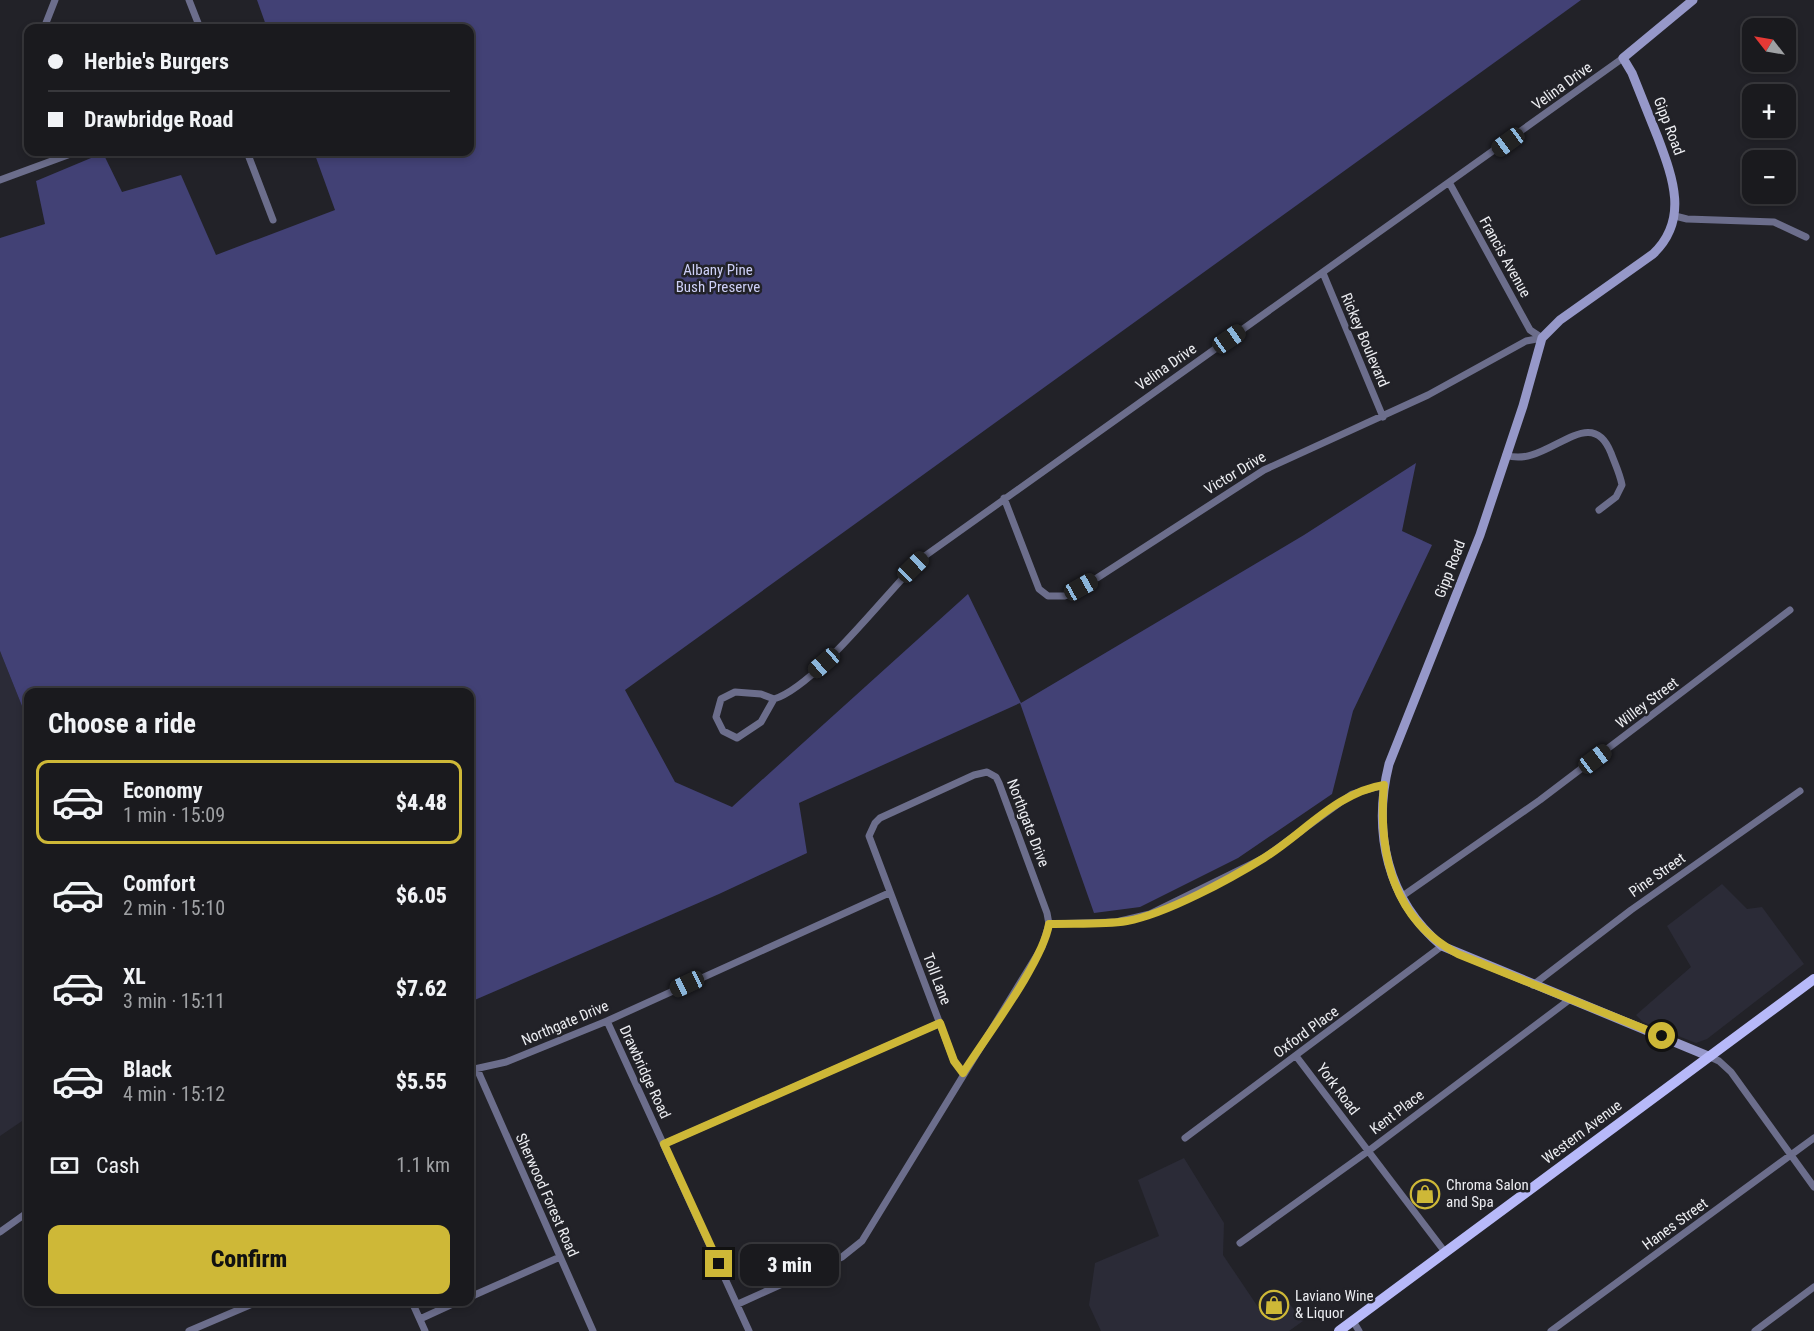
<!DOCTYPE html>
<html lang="en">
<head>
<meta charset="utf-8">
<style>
	body { margin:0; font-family:"Roboto Condensed",sans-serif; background:#232327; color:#f1f3f6; height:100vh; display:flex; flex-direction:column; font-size:22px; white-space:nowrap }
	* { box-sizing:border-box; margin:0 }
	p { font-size:20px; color:#9fa1a4 }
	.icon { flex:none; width:33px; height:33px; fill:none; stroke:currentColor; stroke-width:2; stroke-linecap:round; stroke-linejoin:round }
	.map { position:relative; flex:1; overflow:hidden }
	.details { position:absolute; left:24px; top:688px; width:450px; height:618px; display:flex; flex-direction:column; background:#1a1a1e; border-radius:12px; box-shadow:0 3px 9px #0003,0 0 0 2px #38383c }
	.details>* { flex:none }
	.banner { position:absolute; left:24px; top:24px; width:450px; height:132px; border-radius:12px; box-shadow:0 3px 9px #0003,0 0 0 2px #38383c; display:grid; align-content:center; height:132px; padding:0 24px; background:#1a1a1e }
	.needle { width:39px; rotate:301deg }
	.tools { position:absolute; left:1742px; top:18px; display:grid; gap:12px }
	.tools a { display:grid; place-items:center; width:54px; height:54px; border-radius:12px; background:#1a1a1e; box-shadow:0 3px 9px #0003,0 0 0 2px #38383c; font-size:30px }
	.end { position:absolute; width:27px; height:27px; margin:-14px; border:8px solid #ceb837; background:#111; box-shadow:0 0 0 3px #111 }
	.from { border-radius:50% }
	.bubble { position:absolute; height:42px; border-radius:12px; background:#1a1a1e; box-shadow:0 3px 9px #0003,0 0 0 2px #38383c; font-size:20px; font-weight:800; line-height:42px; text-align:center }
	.car { position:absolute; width:18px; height:36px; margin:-18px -9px; border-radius:8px; box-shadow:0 0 4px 2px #0007; background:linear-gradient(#222 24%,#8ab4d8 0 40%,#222 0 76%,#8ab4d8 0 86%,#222 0) }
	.banner b { display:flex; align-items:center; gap:21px; height:57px; font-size:22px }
	.banner b+b { border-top:2px solid #38383c }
	.banner i { width:15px; height:15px; background:#f1f3f6 }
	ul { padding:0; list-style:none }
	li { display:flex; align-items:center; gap:18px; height:84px; margin:0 12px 9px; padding:0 12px; border:3px solid transparent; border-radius:12px }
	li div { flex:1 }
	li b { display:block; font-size:22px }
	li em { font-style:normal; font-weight:800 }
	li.current { border-color:#ceb837 }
	li>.icon { width:54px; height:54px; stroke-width:1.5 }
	h2 { padding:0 24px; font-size:27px; line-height:72px }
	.pay { display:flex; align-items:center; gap:15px; height:66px; padding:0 24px; font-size:22px }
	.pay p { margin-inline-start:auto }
	.button { display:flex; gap:12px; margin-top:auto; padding:12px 24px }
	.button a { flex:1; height:69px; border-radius:12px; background:#ceb837; color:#111; font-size:24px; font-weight:800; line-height:69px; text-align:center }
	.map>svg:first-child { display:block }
	.built { fill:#2b2b37 }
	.green { fill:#424175 }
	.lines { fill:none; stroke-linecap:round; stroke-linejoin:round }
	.street { stroke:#6c6e8c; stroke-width:7 }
	.secondary { stroke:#9698c9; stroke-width:9 }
	.primary { stroke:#b7b9f9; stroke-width:10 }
	.route { stroke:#ceb837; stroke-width:8 }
	.labels { text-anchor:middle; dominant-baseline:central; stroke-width:5; stroke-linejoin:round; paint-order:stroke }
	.street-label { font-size:15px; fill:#ecedf1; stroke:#222228 }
	.park-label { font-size:15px; fill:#ced0f7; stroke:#222228 }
	.poi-label { font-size:15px; fill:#ecedf1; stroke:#222228; text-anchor:start }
</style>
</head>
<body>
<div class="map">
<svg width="1814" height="1331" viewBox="0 0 1814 1331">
	<rect width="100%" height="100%" fill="#222228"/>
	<path class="built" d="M 0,651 L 28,721 L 28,1117 L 0,1136 Z
		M 1722,884 L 1747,909 L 1762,907 L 1804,964 L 1707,1039 L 1696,1043 L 1643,1022 L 1636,1015 L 1691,967 L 1667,926 Z
		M 1184,1158 L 1224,1223 L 1223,1255 L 1258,1307 L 1280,1292 L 1303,1321 L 1289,1331 L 1101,1331 L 1089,1305 L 1095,1263 L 1159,1236 L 1138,1180 Z"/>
	<path class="green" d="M 257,0 L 1581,0 L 625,690 L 675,782 L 732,807 L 968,594 L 1021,703 L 1304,535 L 1416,463 L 1402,531 L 1432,545 L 1353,711 L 1332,794 L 1238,858 L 1140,907 L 1094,913 L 1020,703 L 799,803 L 807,853 L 719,894 L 470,1002 L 470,693 L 28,693 L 28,721 L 0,651 L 0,238 L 45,224 L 36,181 L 103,153 L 122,192 L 181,175 L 216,255 L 335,210 L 314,152 L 470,152 L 470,28 L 267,28 Z"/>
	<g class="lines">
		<path class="street" d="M 189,0 L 200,28
			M 44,28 L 55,0
			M 247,152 L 273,220
			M 0,180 L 76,152
			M 1450,184 L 1530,330 L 1542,338
			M 1675,216 L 1687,219 L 1774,222 L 1806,237
			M 1323,273 L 1383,417
			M 1506,455 C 1546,470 1590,399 1611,453 C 1615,464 1620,474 1622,485 L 1616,497 L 1599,510
			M 1004,498 L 1039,589 L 1048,596 L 1065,596 L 1097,578 L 1264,470 L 1428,395 L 1526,341 L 1542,338
			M 735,692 L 761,694 L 774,699 L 761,722 L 737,738 L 723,731 L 716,717 L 721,699 Z
			M 774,699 C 816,686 886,593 922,558 L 1623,58
			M 1401,897 L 1540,800 L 1790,610
			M 1049,924 L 1116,922 L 1150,914 L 1264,858 L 1352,794 L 1384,785
			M 1533,985 L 1631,910 L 1800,791
			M 607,1021 L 749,1331
			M 1296,1056 L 1445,1252
			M 1708,1056 L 1719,1061 L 1731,1072 L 1814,1187
			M 477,1069 L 593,1331
			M 470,1070 L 506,1062 L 607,1021 L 889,893
			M 1185,1138 L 1442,946
			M 664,1144 L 940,1023
			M 0,1232 L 28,1212
			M 1240,1243 L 1367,1152 L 1569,1000
			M 470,1297 L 560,1257
			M 412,1302 L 425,1331
			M 738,1304 L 842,1257 L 862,1241 L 1042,947 L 1049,924 L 1047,913 L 999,783 L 996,777 L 987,772 L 974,775 L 880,818 L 875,823 L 869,836 L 954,1061 L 963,1073
			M 420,1319 L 457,1302
			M 1353,1321 L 1359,1331
			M 189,1331 L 257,1302
			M 1551,1331 L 1814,1138
			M 1755,1331 L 1814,1287"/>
		<path class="secondary" d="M 1693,0 L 1623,58 L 1632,73 C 1641,95 1649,116 1658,138 C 1673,178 1689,220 1653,254 L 1560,320 L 1542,338 L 1523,406 L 1480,535 L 1389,764 C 1372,832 1387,900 1442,946 L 1708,1056"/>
		<path class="primary" d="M 1339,1331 L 1814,979"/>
	</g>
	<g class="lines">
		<path class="route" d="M 719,1264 L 664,1144 L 940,1023 L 954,1061 L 963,1073 C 985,1038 1043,962 1049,924 C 1074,923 1102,925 1127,921 C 1166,914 1230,879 1264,858 C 1303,834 1337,792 1384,785 C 1378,853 1393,920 1458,954 L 1662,1036"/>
	</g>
	<defs>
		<g id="shop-ring" transform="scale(1.5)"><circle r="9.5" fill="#222228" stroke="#ceb837" stroke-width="1.5"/><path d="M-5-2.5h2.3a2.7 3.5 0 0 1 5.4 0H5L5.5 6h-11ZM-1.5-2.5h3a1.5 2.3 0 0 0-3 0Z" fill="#ceb837"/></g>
	</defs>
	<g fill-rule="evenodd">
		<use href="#shop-ring" x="1425" y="1194"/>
		<use href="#shop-ring" x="1274" y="1305"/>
	</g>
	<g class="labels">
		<g class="street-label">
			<text transform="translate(1562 86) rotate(-36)">Velina Drive</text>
			<text transform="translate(1669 126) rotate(69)">Gipp Road</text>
			<text transform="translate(1505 257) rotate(61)">Francis Avenue</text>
			<text transform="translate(1365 340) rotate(67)">Rickey Boulevard</text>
			<text transform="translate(1166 367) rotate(-35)">Velina Drive</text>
			<text transform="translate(1235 473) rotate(-31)">Victor Drive</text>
			<text transform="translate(1450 569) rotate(-69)">Gipp Road</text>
			<text transform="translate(1647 703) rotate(-37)">Willey Street</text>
			<text transform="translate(1028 823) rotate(69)">Northgate Drive</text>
			<text transform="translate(1657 875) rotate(-35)">Pine Street</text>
			<text transform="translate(937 979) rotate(69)">Toll Lane</text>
			<text transform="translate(565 1023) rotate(-23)">Northgate Drive</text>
			<text transform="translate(1306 1032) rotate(-36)">Oxford Place</text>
			<text transform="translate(645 1072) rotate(65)">Drawbridge Road</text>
			<text transform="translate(1338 1089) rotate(53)">York Road</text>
			<text transform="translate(1397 1112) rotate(-37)">Kent Place</text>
			<text transform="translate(1582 1132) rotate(-37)">Western Avenue</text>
			<text transform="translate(547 1195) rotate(66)">Sherwood Forest Road</text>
			<text transform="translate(1675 1224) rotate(-36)">Hanes Street</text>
		</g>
		<g class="park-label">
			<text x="718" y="270">Albany Pine<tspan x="718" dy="17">Bush Preserve</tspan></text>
		</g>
		<g class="poi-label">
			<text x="1446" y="1185">Chroma Salon<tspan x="1446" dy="17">and Spa</tspan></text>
			<text x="1295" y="1296">Laviano Wine<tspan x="1295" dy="17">&amp; Liquor</tspan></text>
		</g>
	</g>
</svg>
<div class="tools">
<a><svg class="needle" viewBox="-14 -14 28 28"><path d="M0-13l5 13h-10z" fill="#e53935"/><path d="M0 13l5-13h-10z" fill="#9fa1a4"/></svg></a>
<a>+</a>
<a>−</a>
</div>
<i class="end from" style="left:1662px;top:1036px"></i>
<i class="end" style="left:719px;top:1264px"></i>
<div class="bubble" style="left:740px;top:1244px;width:99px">3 min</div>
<i class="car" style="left:1508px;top:142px;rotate:234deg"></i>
<i class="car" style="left:1229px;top:339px;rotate:55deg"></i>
<i class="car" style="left:913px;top:567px;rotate:46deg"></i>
<i class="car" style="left:1081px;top:587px;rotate:61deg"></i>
<i class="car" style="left:824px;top:663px;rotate:229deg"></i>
<i class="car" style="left:1595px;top:759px;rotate:53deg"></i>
<i class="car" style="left:687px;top:984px;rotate:245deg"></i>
<div class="banner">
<b><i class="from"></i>Herbie's Burgers</b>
<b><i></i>Drawbridge Road</b>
</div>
<section class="details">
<h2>Choose a ride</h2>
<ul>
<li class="current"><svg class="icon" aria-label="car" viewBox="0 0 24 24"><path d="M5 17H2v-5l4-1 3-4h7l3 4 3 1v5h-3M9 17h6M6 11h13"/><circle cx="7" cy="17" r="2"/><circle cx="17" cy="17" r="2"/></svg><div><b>Economy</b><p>1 min · 15:09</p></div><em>$4.48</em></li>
<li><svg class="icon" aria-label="car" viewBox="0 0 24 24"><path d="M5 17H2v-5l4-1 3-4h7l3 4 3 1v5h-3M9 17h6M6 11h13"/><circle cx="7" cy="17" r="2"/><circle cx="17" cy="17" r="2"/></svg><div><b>Comfort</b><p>2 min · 15:10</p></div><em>$6.05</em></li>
<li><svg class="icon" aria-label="car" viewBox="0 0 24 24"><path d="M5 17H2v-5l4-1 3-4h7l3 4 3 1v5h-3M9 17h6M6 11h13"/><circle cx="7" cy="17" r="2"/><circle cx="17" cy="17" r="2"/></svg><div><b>XL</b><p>3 min · 15:11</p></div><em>$7.62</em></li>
<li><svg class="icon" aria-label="car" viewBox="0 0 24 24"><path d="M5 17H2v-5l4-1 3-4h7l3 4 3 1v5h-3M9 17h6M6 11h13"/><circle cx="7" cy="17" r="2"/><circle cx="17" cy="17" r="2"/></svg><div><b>Black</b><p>4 min · 15:12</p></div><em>$5.55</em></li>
</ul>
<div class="pay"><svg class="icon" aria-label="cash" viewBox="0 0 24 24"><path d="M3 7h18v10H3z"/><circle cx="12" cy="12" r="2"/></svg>Cash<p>1.1 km</p></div>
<div class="button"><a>Confirm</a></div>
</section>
</div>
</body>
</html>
